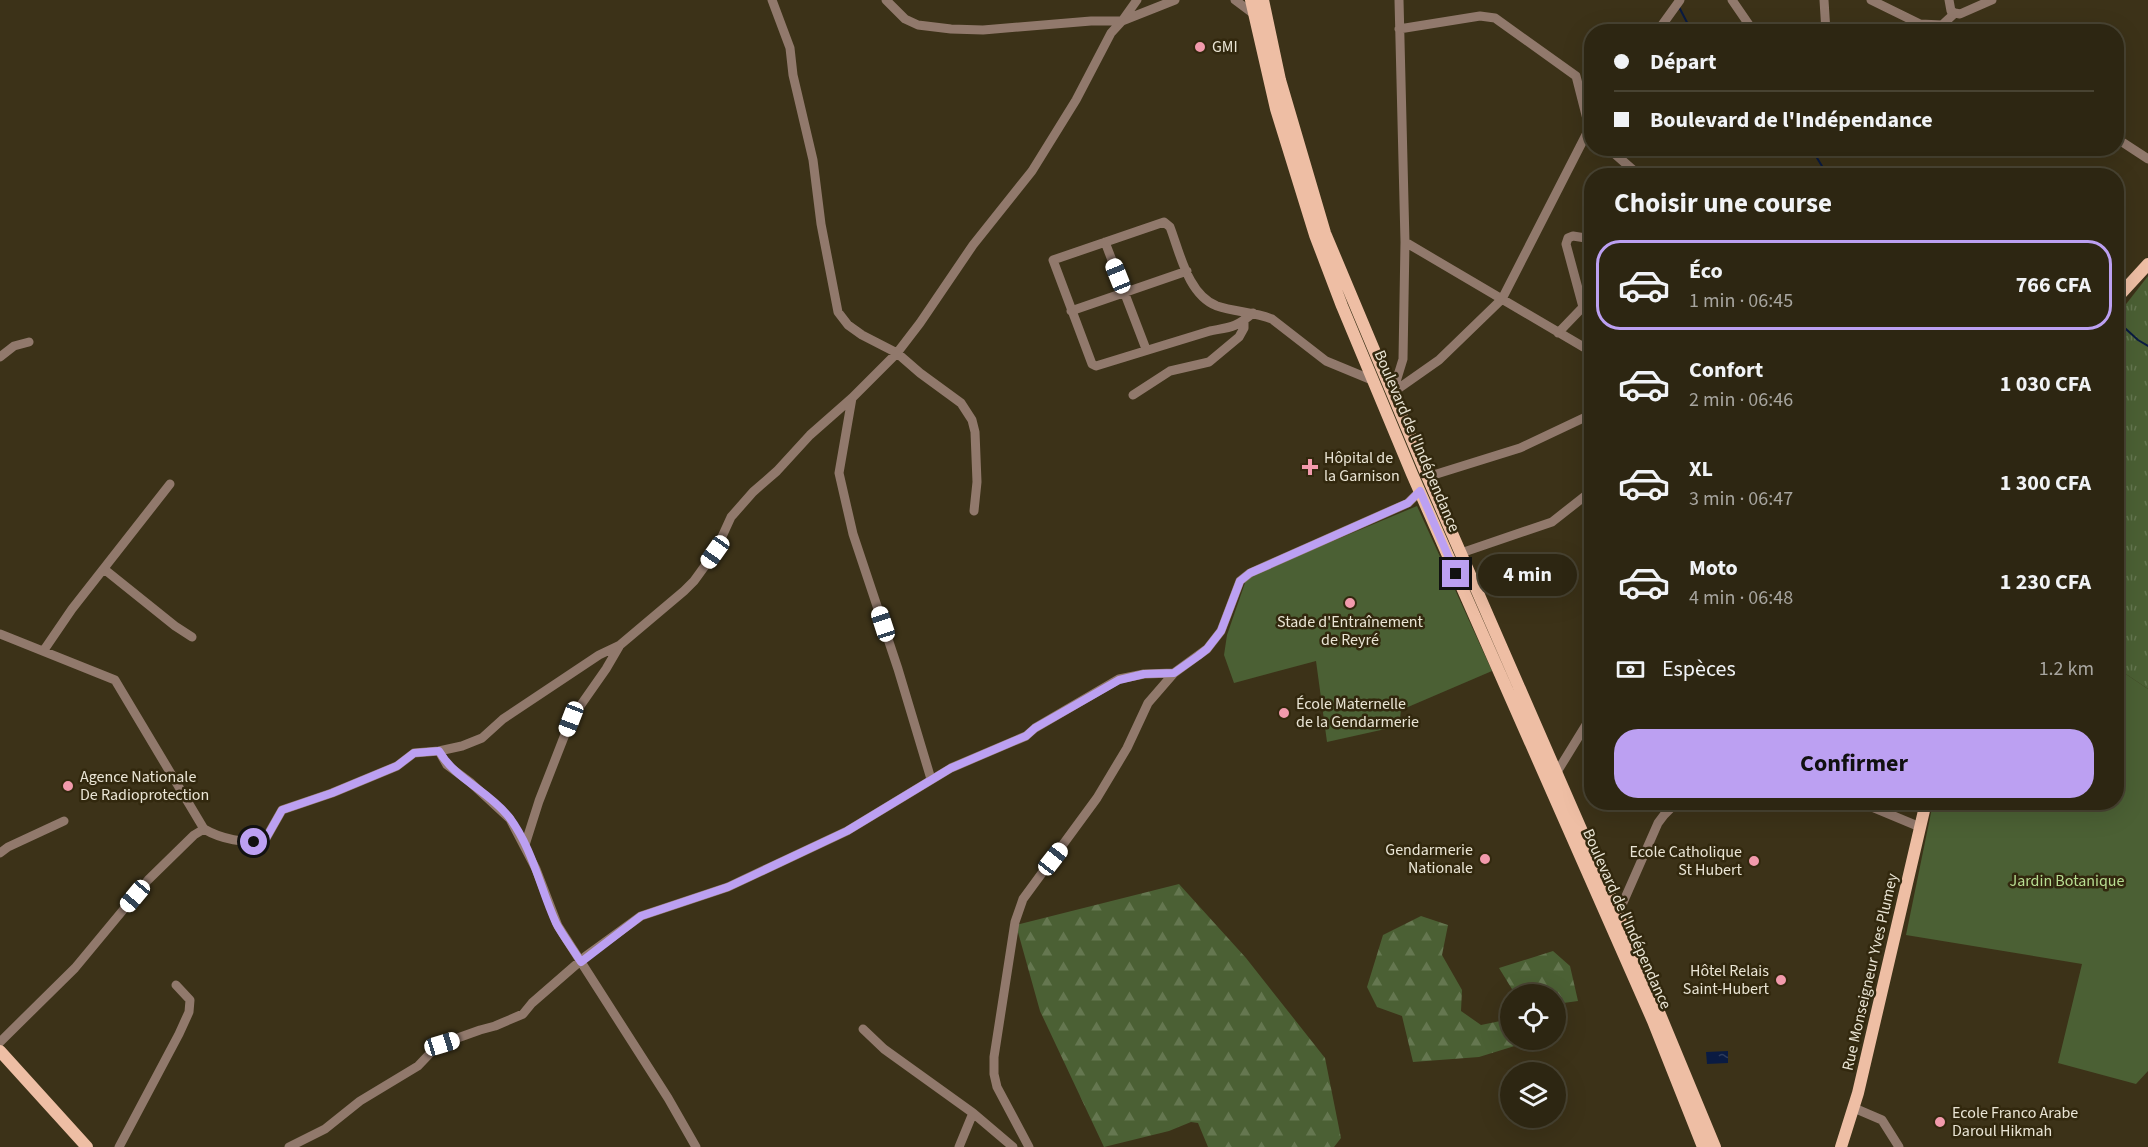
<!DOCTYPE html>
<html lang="fr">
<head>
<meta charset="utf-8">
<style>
	body { margin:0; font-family:"Source Sans 3",sans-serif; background:#393220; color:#f1f3f6; height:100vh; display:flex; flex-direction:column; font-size:22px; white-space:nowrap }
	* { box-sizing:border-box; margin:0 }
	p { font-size:20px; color:#a7a59f }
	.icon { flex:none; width:33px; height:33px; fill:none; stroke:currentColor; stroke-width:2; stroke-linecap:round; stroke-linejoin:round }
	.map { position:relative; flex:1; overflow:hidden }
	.drawer { position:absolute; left:1584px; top:168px; width:540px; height:642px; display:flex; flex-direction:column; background:#2d2612; border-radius:24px; box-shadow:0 6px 24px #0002,0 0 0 2px #484332 }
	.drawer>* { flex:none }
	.top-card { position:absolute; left:1584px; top:24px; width:540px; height:132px; border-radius:24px; box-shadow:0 6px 24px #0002,0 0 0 2px #484332; display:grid; align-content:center; height:132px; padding:0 30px; background:#2d2612 }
	.fabs { position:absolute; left:1500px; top:984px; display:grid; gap:12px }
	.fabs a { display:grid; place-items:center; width:66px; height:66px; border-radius:50%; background:#2d2612; box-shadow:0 6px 24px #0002,0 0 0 2px #484332; font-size:30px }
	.end { position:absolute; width:27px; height:27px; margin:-14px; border:8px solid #bca0f2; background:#111; box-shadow:0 0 0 3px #111 }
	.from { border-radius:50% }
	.bubble { position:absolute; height:42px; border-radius:21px; background:#2d2612; box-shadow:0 6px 24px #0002,0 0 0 2px #484332; font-size:20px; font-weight:700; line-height:42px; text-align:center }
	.car { position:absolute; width:18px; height:36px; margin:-18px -9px; border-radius:8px; box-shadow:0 0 4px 2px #0007; background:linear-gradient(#fff 24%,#345 0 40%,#fff 0 76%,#345 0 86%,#fff 0) }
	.top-card b { display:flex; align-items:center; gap:21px; height:57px; font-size:22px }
	.top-card b+b { border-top:2px solid #484332 }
	.top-card i { width:15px; height:15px; background:#f1f3f6 }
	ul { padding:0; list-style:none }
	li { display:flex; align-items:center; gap:18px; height:90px; margin:0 12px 9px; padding:0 18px; border:3px solid transparent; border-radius:24px }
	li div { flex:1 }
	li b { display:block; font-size:22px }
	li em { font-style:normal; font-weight:700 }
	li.on { border-color:#bca0f2 }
	li>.icon { width:54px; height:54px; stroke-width:1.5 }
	h2 { padding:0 30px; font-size:27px; line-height:72px }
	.pay { display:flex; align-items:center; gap:15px; height:66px; padding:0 30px; font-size:22px }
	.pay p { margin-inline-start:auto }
	.action { display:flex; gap:12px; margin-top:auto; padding:12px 30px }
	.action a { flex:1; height:69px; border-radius:24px; background:#bca0f2; color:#111; font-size:24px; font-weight:700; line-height:69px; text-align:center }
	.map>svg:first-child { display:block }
	.forest { fill:url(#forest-firs) }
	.park { fill:url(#park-tufts) }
	.garden { fill:#4b6034 }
	.water { fill:url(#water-ripples) }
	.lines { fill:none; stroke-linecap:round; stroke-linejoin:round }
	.stream { stroke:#0a1b42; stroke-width:2 }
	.minor { stroke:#91796c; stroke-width:9 }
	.major { stroke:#eebea4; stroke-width:12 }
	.route { stroke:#bca0f2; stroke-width:8 }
	.poi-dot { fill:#f29aac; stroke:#32280e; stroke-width:2 }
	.labels { text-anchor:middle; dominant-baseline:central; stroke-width:5; stroke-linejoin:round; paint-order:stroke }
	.poi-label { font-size:16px; fill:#eae5d5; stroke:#32280e; text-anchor:start }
	.street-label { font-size:16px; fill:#eae5d5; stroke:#32280e }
	.park-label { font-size:16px; fill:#b8de92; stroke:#32280e }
</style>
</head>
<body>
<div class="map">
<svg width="2148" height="1147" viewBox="0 0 2148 1147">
	<defs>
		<pattern id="forest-firs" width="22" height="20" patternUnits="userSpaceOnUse" patternTransform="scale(1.5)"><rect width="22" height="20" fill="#4b6034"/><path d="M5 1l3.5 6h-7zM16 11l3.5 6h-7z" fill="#657750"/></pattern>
		<pattern id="park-tufts" width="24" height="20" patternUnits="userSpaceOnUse" patternTransform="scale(1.5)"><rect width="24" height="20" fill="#4b6034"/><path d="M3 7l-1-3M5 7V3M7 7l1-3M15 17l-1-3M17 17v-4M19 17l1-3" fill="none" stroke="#657750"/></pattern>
		<pattern id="water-ripples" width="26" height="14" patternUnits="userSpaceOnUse" patternTransform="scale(1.5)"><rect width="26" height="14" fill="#0a1b42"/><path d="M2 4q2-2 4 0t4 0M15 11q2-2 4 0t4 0" fill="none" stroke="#2e3c5c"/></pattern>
	</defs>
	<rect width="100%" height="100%" fill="#3c3218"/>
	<path class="forest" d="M 1179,884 L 1246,958 L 1325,1058 L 1341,1138 L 1334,1147 L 1208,1147 L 1198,1123 L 1191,1122 L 1169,1131 L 1104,1147 L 1040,1011 L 1016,925 Z
		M 1421,916 L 1448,925 L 1442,955 L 1462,990 L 1461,1011 L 1481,1025 L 1510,1019 L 1510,1040 L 1534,1040 L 1479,1057 L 1413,1062 L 1402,1016 L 1377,1007 L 1367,987 L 1383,935 Z
		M 1553,951 L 1570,966 L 1578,1001 L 1556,1004 L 1556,994 L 1515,994 L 1499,968 Z"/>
	<path class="park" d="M 2148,276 L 2148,689 L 2117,668 L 2116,317 Z"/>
	<path class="garden" d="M 1417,506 L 1492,671 L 1401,710 L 1399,726 L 1327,742 L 1316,661 L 1234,683 L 1224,655 L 1227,635 L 1246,580 L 1261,571 Z
		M 2117,668 L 2148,689 L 2148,1071 L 2136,1084 L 2058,1063 L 2082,964 L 1906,935 L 1933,803 L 2116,802 Z"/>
	<path class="water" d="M 1728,1051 L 1728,1063 L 1707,1064 L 1706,1052 Z"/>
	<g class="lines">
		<path class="stream" d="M 1679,7 L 1692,32
			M 1811,148 L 1828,176
			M 2116,320 L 2138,340 L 2148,346"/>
		<path class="minor" d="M 772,0 L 790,48 L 793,75 L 813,160 L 821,224 L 838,312 L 848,325 L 862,335 L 897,353 L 920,373 L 961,403 L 972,420 L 975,432 L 977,482 L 974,511
			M 886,0 L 905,19 L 918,25 L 951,29 L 983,30 L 1091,21 L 1122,21 L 1175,0
			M 1235,0 L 1255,15
			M 1732,0 L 1754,32
			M 1824,0 L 1826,32
			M 1871,0 L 1920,24 L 1942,25 L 1955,13 L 1960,14 L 1992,0
			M 1949,0 L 1951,11 L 1955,13
			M 1399,29 L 1480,16 L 1495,18 L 1576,76 L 1589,127 L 1592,130
			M 1657,32 L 1680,0
			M 2116,138 L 2148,159
			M 1608,148 L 1640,176
			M 1105,242 L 1146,349
			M 1405,242 L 1592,352
			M 1071,311 L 1187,271
			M 1253,313 C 1235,328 1231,327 1210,331 L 1096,366 L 1092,364 L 1053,260 L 1164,222 L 1170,227 C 1180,253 1188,295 1217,306 C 1235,312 1255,312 1272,319 L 1326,361 L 1372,380
			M 1558,333 L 1583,307 L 1566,244 L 1568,238 L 1573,236 L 1592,239
			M 0,357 L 14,346 L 29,342
			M 1390,389 L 1395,385 L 1403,359 L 1405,242 L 1399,0
			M 1392,393 L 1439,360 L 1502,299 L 1592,123
			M 1133,395 L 1170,371 L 1209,362 L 1239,337 L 1244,328 L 1244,320
			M 852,398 L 839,473 L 853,534 L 898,669 L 931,779
			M 1427,477 L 1520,448 L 1592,414
			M 1461,553 L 1552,522 L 1585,496 L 1592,493
			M 104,569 L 175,626 L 192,637
			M 0,634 L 115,680 L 204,829
			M 44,650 L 72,609 L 170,484
			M 439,751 L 447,765 L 470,782 L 510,819 L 536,869 L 558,926 L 668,1098 L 696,1147
			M 1557,772 L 1592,715
			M 1860,802 L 1920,827
			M 525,845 L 539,801 L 571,719 L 606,669 L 620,645
			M 0,853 L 8,847 L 64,821
			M 1618,914 L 1658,823 L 1664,815 L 1677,802
			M 863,1029 L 884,1049 L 973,1113 L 1013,1147
			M 0,1042 L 75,968 L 148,880 L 194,835 L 204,829 C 221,839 245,844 265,840 L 282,810 L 332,793 L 397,766 L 414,753 L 439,751 L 462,746 L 482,738 L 503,719 L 599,655 L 620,645 L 684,591 L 694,581 L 715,552 L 731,517 L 753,492 L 777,471 L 810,435 L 852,398 L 897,353 L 920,323 L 973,245 L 1032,171 L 1076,100 L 1111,33 L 1122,21 L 1137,0
			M 1854,1108 L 1882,1120 L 1899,1147
			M 119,1147 L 179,1034 L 189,1012 L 190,1000 L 176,985
			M 289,1147 L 325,1129 L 360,1101 L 418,1066 L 438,1045 L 480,1030 L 495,1026 L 523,1014 L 532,1003 L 586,956 L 641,916 L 728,887 L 847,831 L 951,768 L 1026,736 L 1035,728 L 1119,679 L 1144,674 L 1174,673
			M 959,1147 L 973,1113
			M 1029,1147 L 997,1087 L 994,1074 L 994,1057 L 1015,922 L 1023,899 L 1097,798 L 1127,748 L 1148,703 L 1174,673 L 1207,649 L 1221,631 L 1240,581 L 1250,573 L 1408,503 L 1420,491"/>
		<path class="major" d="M 1251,0 L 1276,109 L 1315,235 L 1342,306 L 1412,474 L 1653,1021 L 1703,1147
			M 1263,0 L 1280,80 L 1325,233 L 1424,469 L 1625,930 L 1715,1147
			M 2116,299 L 2148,264
			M 0,1051 L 87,1147
			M 1841,1147 L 1858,1093 L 1926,802"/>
	</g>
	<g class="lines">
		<path class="route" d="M 254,842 L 265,840 L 282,810 L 332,793 L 397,766 L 414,753 L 439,751 C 455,779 489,791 509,817 C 533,849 540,888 556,923 C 563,936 573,949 581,962 L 641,916 L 728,887 L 847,831 L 951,768 L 1026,736 L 1035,728 L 1119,680 L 1144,674 L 1174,673 L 1198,656 L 1207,649 L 1221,631 L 1240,581 L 1250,573 L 1408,503 L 1420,491 L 1456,574"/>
	</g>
	<g class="poi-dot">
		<circle cx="1200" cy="47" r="6"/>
		<path d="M1307 458h6v6h6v6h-6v6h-6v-6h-6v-6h6z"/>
		<circle cx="1350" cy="603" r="6"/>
		<circle cx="1284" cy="713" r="6"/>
		<circle cx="68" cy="786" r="6"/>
		<circle cx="1485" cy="859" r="6"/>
		<circle cx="1754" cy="861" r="6"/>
		<circle cx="1781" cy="980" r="6"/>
		<circle cx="1940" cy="1122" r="6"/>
	</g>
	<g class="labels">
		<g class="poi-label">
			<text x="1212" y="47">GMI</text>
			<text x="1324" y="458">Hôpital de<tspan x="1324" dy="18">la Garnison</tspan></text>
			<text x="1350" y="622" text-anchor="middle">Stade d'Entraînement<tspan x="1350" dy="18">de Reyré</tspan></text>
			<text x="1296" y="704">École Maternelle<tspan x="1296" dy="18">de la Gendarmerie</tspan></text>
			<text x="80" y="777">Agence Nationale<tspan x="80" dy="18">De Radioprotection</tspan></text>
			<text x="1473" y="850" text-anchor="end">Gendarmerie<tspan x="1473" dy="18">Nationale</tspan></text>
			<text x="1742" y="852" text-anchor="end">Ecole Catholique<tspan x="1742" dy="18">St Hubert</tspan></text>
			<text x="1769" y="971" text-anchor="end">Hôtel Relais<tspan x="1769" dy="18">Saint-Hubert</tspan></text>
			<text x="1952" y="1113">Ecole Franco Arabe<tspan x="1952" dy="18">Daroul Hikmah</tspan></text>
		</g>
		<g class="street-label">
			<text transform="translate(1417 441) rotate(67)">Boulevard de l'Indépendance</text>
			<text transform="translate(1627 919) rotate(66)">Boulevard de l'Indépendance</text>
			<text transform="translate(1870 972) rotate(-77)">Rue Monseigneur Yves Plumey</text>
		</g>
		<g class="park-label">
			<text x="2067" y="881">Jardin Botanique</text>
		</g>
	</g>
</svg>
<div class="fabs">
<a><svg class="icon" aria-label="locate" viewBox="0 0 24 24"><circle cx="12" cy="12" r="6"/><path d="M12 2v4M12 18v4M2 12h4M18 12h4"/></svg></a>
<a><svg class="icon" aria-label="layers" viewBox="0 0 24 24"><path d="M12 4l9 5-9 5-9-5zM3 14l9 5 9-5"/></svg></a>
</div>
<i class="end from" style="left:254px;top:842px"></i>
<i class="end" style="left:1456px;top:574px"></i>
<div class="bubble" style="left:1478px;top:554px;width:99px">4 min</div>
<i class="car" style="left:1118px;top:276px;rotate:338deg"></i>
<i class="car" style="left:715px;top:552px;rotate:215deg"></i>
<i class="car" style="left:883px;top:624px;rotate:342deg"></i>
<i class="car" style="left:571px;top:719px;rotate:201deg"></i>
<i class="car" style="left:1053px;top:859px;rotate:38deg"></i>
<i class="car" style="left:135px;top:896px;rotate:220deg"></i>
<i class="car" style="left:442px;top:1044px;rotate:73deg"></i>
<div class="top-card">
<b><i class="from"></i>Départ</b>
<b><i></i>Boulevard de l'Indépendance</b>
</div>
<section class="drawer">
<h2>Choisir une course</h2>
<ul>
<li class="on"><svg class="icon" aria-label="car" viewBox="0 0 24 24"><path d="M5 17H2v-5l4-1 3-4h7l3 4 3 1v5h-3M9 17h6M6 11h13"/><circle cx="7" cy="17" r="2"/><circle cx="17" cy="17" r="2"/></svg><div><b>Éco</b><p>1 min · 06:45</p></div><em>766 CFA</em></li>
<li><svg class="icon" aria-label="car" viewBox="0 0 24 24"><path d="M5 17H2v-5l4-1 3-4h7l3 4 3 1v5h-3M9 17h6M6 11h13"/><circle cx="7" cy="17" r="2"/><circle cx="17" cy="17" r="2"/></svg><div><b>Confort</b><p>2 min · 06:46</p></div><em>1 030 CFA</em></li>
<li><svg class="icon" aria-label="car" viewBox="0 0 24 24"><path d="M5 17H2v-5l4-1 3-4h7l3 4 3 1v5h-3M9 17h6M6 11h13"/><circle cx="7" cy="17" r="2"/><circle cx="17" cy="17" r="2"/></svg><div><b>XL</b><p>3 min · 06:47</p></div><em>1 300 CFA</em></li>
<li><svg class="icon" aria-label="car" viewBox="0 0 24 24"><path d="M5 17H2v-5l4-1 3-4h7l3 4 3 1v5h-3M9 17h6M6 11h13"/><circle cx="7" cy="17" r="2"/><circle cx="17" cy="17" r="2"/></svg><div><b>Moto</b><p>4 min · 06:48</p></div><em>1 230 CFA</em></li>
</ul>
<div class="pay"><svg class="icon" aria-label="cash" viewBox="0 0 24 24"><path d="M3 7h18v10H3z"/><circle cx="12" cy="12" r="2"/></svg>Espèces<p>1.2 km</p></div>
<div class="action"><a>Confirmer</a></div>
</section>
</div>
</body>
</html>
